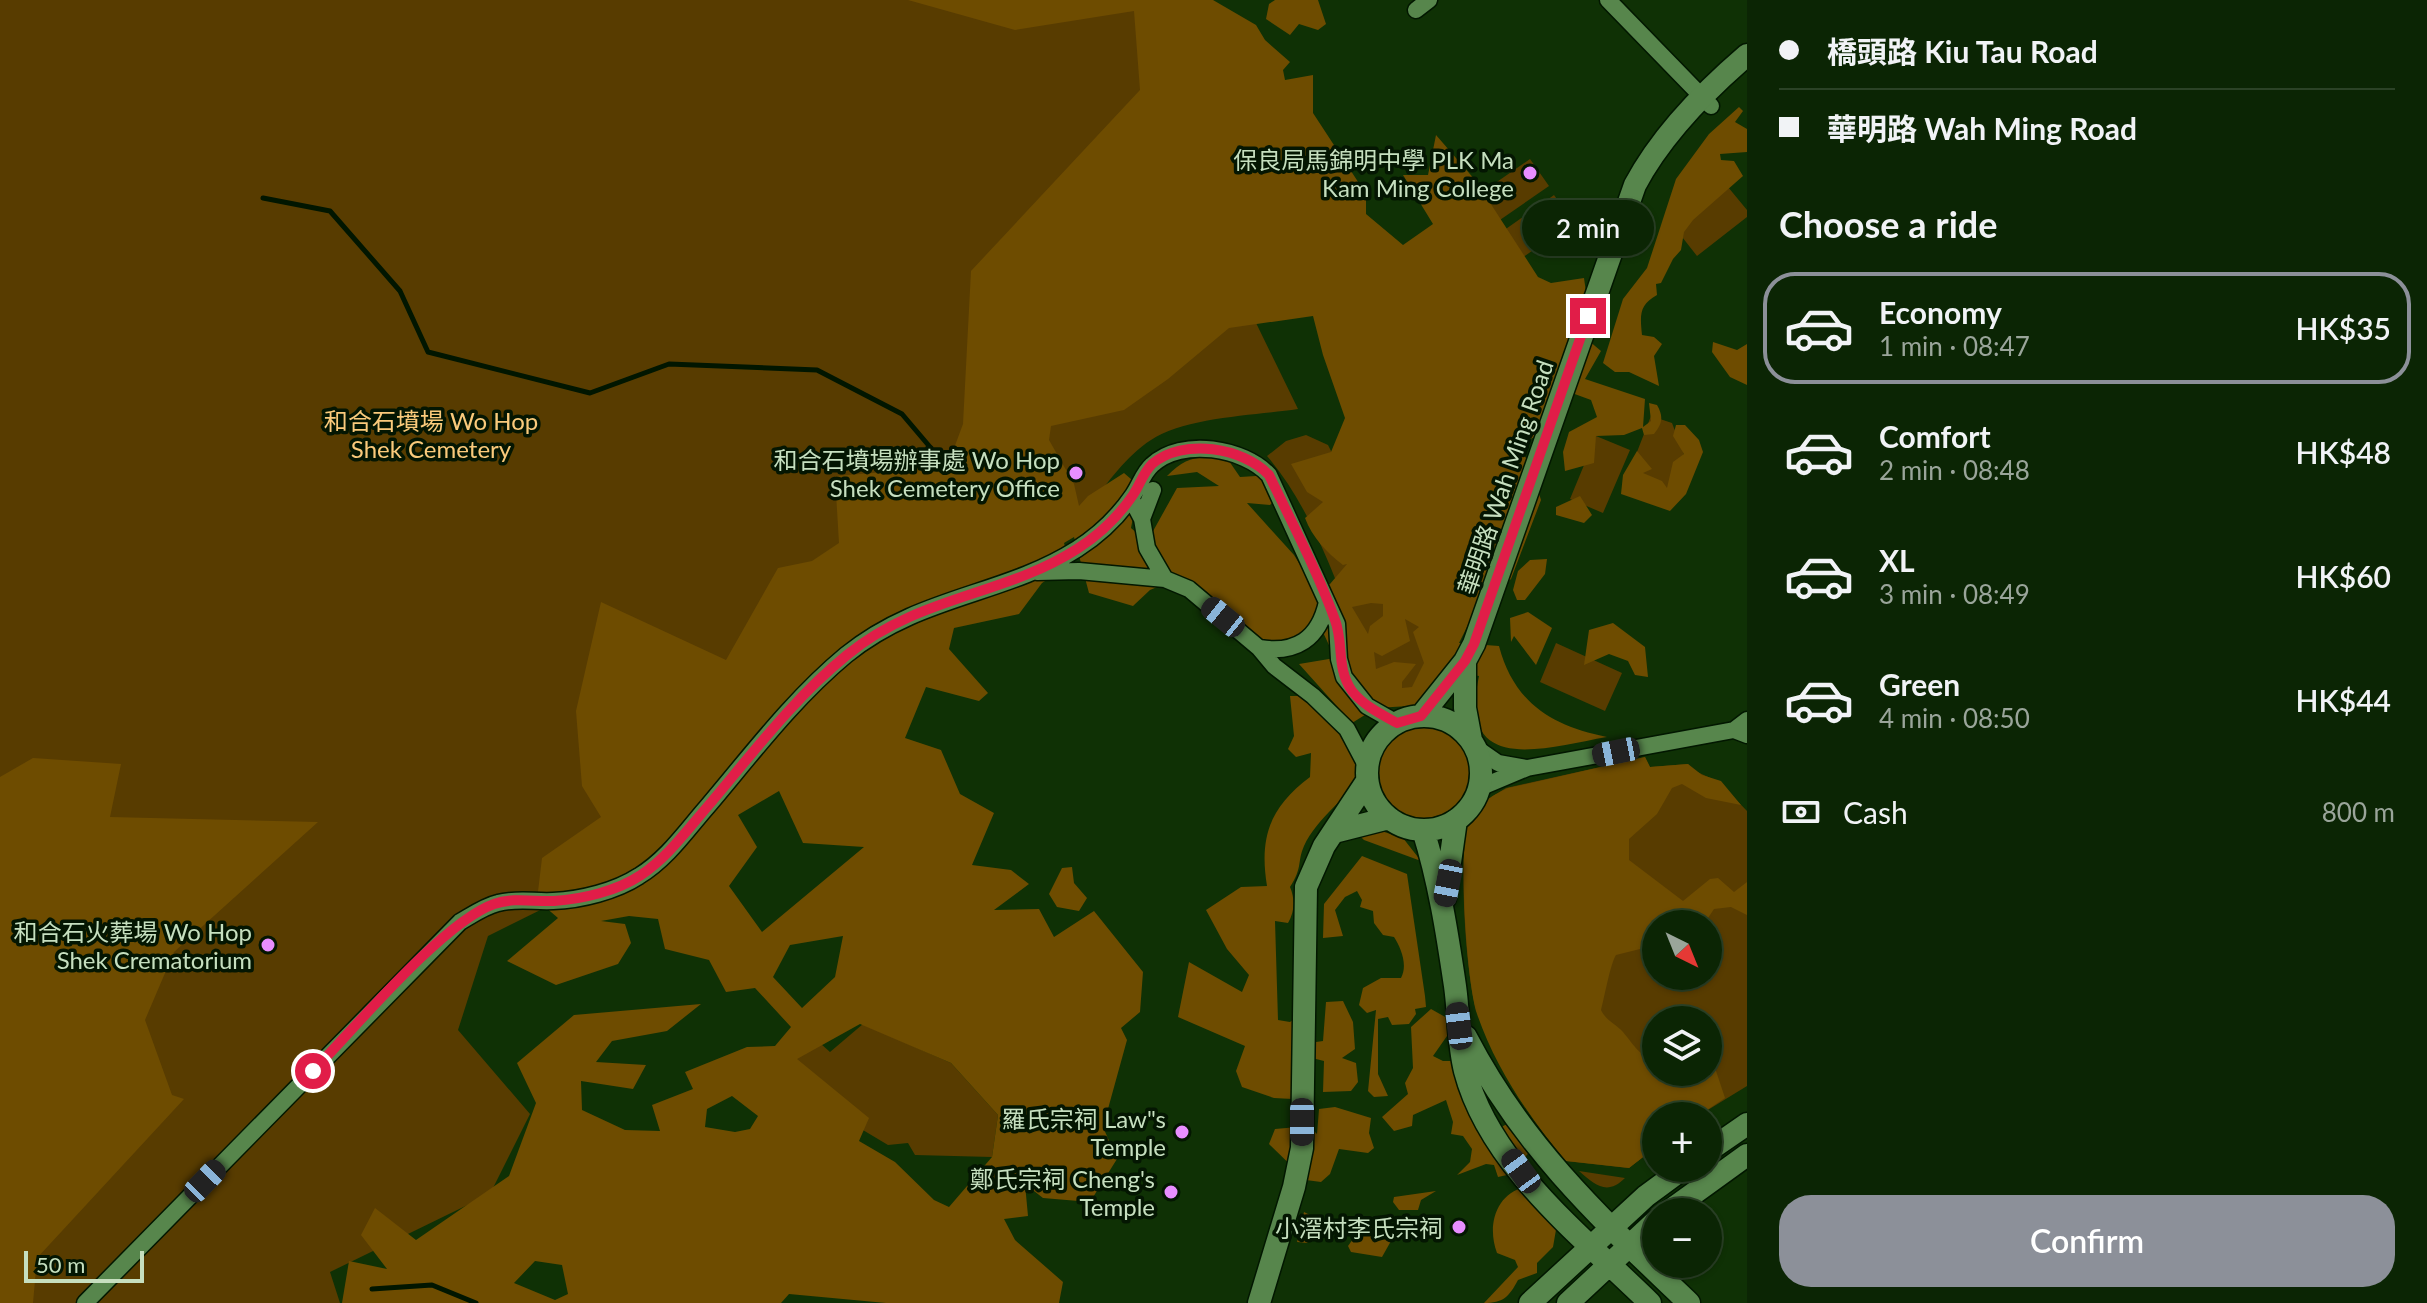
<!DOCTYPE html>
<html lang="en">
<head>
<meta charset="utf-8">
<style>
	body { margin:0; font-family:Lato,"Noto Sans TC",sans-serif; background:#142d0e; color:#f1f3f6; height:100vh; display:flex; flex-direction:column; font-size:30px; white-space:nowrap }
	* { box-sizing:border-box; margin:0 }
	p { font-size:26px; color:#9aa59a }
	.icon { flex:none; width:44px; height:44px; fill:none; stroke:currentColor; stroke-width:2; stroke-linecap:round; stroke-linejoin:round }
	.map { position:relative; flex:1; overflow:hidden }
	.drawer { display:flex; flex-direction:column; background:#0b2504; width:680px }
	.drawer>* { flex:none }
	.top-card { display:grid; align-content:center; height:176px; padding:0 32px; background:#0b2504 }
	.needle { width:52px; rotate:137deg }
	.buttons { position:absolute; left:1642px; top:910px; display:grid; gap:16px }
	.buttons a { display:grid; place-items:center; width:80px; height:80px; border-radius:50%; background:#0b2504; box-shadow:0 2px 6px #0004,0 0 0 2px #2b4226; font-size:40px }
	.scale { position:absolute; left:24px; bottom:20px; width:120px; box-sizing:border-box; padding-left:8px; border:4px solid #c6dfbf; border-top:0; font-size:22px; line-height:28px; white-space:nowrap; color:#c6dfbf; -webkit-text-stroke:6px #041602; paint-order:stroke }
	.end { position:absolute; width:36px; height:36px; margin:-18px; border:10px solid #e11d48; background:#fff; box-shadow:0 0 0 4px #fff }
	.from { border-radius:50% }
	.bubble { position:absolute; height:56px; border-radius:28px; background:#0b2504; box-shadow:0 2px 6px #0004,0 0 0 2px #2b4226; font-size:26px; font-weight:600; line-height:56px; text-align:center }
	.car { position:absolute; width:24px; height:48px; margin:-24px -12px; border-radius:10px; box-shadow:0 0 6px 2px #0007; background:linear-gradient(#222 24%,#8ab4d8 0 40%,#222 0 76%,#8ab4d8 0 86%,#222 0) }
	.top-card b { display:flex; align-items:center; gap:28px; height:76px; font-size:30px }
	.top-card b+b { border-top:2px solid #2b4226 }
	.top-card i { width:20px; height:20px; background:#f1f3f6 }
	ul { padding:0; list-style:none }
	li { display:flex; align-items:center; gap:24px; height:112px; margin:0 16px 12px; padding:0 16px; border:4px solid transparent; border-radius:32px }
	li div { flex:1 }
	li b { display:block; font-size:30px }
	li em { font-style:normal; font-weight:600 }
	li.selected { border-color:#8c9099 }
	li>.icon { width:72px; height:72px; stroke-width:1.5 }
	h2 { padding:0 32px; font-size:36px; line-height:96px }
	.pay { display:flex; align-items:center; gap:20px; height:88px; padding:0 32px; font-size:30px }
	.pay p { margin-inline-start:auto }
	.cta { display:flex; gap:16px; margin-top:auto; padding:16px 32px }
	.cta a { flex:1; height:92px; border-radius:32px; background:#8c9099; color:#fff; font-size:32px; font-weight:600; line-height:92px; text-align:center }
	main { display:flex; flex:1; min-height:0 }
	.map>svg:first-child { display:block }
	.green { fill:#583c00; fill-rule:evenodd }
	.forest { fill:#6e4c00; fill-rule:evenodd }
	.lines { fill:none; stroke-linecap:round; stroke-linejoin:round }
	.stream { stroke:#011600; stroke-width:5 }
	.street-casing { stroke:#021700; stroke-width:19 }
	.secondary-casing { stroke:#021700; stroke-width:25 }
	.street { stroke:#57864c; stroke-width:16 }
	.secondary { stroke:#57864c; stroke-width:22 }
	.route { stroke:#e11d48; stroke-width:10 }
	.poi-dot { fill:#e88eff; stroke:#041602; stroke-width:3 }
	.labels { text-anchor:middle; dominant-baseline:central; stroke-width:7; stroke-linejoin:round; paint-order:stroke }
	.poi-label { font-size:24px; fill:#c6dfbf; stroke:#041602; text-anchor:end }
	.park-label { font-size:24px; fill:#faca7b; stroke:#041602 }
	.street-label { font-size:24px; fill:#c6dfbf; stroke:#041602 }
</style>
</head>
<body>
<main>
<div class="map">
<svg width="1747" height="1303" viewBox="0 0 1747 1303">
	<rect width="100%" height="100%" fill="#0f3105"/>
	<path class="green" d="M 0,0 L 1177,0 L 1184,175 L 1298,409 C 1258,415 1184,417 1151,440 C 1126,456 1109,482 1090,504 L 609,876 L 488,936 L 458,1030 L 530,1114 L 490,1194 L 330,1272 L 340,1303 L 0,1303 Z
		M 1530,159 L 1549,186 L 1497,222 L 1478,195 Z
		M 1728,187 L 1747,210 L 1747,217 L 1697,256 L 1675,228 Z
		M 1554,195 L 1573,222 L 1522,258 L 1503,231 Z
		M 1651,416 L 1672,423 L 1684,454 L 1669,490 L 1628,475 Z
		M 1306,435 L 1328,445 L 1367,523 L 1476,608 L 1407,696 L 1376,680 C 1343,606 1320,518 1267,456 L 1286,441 Z
		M 1596,436 L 1630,450 L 1603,513 L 1570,499 Z
		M 1556,643 L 1622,673 L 1605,711 L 1540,682 Z
		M 1645,757 L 1650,767 L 1688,764 L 1693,770 L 1719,782 L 1747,811 L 1747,1086 L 1698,1116 L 1656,1116 L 1656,1147 L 1629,1168 L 1566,1161 C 1529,1117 1498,1070 1478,1015 C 1466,985 1458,856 1468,826 C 1473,808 1491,797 1506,788 ZM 1656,924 L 1708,924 L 1708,976 L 1656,976 ZM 1656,1020 L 1708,1020 L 1708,1072 L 1656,1072 Z
		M 863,1024 L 951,1063 L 998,1115 L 992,1157 L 915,1155 L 908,1143 L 888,1145 L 811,1099 L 787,1058 L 811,1035 L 830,1052 Z
		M 1579,1171 L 1625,1178 C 1607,1196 1595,1185 1579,1171 Z"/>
	<path class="forest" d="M 908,0 L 1213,0 L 1256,25 L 1265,40 L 1290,62 L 1283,70 L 1285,80 L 1313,75 L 1313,113 L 1366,194 L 1366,214 L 1403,245 L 1433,224 L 1403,175 L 1428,175 L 1436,135 L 1476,181 L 1538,277 L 1551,283 L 1584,278 L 1589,313 L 1582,335 L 1601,351 L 1585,379 L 1645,399 L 1643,427 L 1651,421 L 1649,403 L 1657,405 C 1664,417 1662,424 1654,434 L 1644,435 L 1642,428 L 1624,435 L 1596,436 L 1594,463 L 1565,471 L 1563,452 L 1569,432 L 1597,417 L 1591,400 L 1561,389 L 1548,433 L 1517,443 L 1530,465 L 1541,500 L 1511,579 L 1478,605 L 1459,643 L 1499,646 C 1514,703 1552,726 1607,737 C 1544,748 1457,777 1479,676 L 1461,673 L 1426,705 L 1376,708 L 1352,723 L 1299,664 L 1335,658 L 1321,628 L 1292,648 L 1261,641 L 1181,577 L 1150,590 L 1133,606 L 1089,593 L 1074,537 L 1064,543 L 1070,565 L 1042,583 L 1019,614 L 954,628 L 949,649 L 988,693 L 979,701 L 926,687 L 905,738 L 941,750 L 960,794 L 994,813 L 972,865 L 1011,870 L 1029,884 L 994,910 L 1039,909 L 1054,937 L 1094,911 L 1143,972 L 1140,1012 L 1121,1028 L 1127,1040 L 1103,1127 L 1117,1159 L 1090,1202 L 1043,1198 L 1025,1184 L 1028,1216 L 1004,1219 L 1015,1240 L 1063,1282 L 1059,1303 L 886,1303 L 789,1294 L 781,1303 L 342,1303 L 349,1261 L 387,1269 L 361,1235 L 375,1208 L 416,1240 L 509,1176 L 536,1103 L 517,1063 L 574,1015 L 701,1004 L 667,1031 L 612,1041 L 596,1062 L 646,1065 L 633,1089 L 581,1081 L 582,1110 L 625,1130 L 660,1131 L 652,1105 L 693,1089 L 685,1072 L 747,1047 L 775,1046 L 791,1027 L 755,988 L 726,992 L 709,960 L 665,949 L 658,919 L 629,916 L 601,921 L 625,924 L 631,943 L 618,964 L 556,985 L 507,961 L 558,918 L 537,900 L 542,858 L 601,817 L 582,786 L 576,711 L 601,602 L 726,660 L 778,568 L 812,561 L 839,543 L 835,476 L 911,470 L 953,451 L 963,424 L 971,271 L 1140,90 L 1134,11 L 1015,30 ZM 1313,316 L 1323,355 L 1345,418 L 1331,452 L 1291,464 L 1307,492 L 1323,502 L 1305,518 C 1312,537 1327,553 1343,565 L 1347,564 L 1330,584 L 1314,587 L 1294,555 L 1247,503 L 1270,505 L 1285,490 L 1273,475 L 1240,477 L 1229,461 C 1201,455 1188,455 1167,476 L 1197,472 L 1219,486 L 1177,488 L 1147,542 L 1131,528 L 1139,486 L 1124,473 L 1088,496 L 1079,506 L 1074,484 L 1049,440 L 1051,426 L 1124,410 L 1168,379 L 1229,328 ZM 1371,603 L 1383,604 L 1383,616 L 1370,626 L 1368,634 L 1352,607 ZM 1405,619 L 1419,627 L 1413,632 L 1424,663 L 1412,687 L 1402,688 L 1402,682 L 1416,664 L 1394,662 L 1376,669 L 1374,652 L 1382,656 L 1410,641 ZM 779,791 L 803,843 L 864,847 L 762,932 L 729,886 L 757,847 L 738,815 ZM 843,936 L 835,977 L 802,1008 L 773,977 L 790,945 ZM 860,1024 L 951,1063 L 998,1115 L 992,1157 L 949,1207 L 934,1200 L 895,1162 L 859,1141 L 869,1118 L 797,1059 ZM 732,1096 L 758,1116 L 750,1129 L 735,1132 L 705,1127 L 707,1109 ZM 535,1261 L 562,1265 L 568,1294 L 555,1300 L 514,1283 Z
		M 1275,0 L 1318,0 L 1326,24 L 1318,30 L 1299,24 L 1290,35 L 1266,19 L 1269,4 Z
		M 1739,107 L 1743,111 L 1735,122 L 1747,129 L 1747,152 L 1720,154 L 1721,160 L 1734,161 L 1743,176 L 1693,220 L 1684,232 L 1681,250 L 1673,259 L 1661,283 L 1656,284 L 1657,295 C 1639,305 1640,315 1642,335 L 1654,337 L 1662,344 L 1654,356 L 1659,386 L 1629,372 L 1615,372 L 1603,363 L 1623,299 L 1647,268 L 1676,179 L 1709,134 Z
		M 1713,342 L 1737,350 L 1747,344 L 1747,385 L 1730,377 L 1712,352 Z
		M 1676,425 L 1685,425 L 1699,440 L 1703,452 L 1686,494 L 1670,511 L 1621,494 L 1623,475 L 1637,451 L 1652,469 L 1643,473 L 1662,481 L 1667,488 L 1673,462 L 1684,454 L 1673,436 Z
		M 1580,496 L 1592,515 L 1584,523 L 1556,515 L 1556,507 Z
		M 1547,559 L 1545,574 L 1525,600 L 1517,600 L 1513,590 L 1518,571 L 1530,560 Z
		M 1528,612 L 1552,628 L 1536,665 L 1514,636 L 1511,642 L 1510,618 Z
		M 1613,623 L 1645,647 L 1648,677 L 1635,675 L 1628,661 L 1609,654 L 1584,665 L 1589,630 Z
		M 1313,688 L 1367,773 C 1347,797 1317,818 1304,846 C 1297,862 1303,867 1290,887 C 1295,899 1295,911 1288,923 L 1275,921 L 1278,1020 L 1290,1022 L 1312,1005 L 1309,1043 L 1323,1041 L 1326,1002 L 1343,1001 L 1353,1022 L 1355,1049 L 1342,1058 L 1356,1063 L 1358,1082 L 1351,1091 L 1323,1092 L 1324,1061 L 1308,1057 L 1292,1099 L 1274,1098 L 1242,1087 L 1236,1071 L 1245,1046 L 1178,1017 L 1189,962 L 1242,992 L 1249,975 L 1227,949 L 1206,910 L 1241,887 L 1267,886 C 1259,837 1270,807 1310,777 L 1311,753 L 1296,757 L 1288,749 L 1294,736 L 1290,696 L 1303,696 Z
		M1378 772a46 46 0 1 1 92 0a46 46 0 1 1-92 0Z
		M 1645,757 L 1650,767 L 1688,764 L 1702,775 L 1721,781 L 1741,805 L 1706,798 L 1682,784 L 1672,788 L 1657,814 L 1629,839 L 1629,860 L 1683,901 L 1710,879 L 1718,878 L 1734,892 L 1747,882 L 1747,915 L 1731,907 L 1714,909 L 1704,924 L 1656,924 L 1656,945 L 1616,955 C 1610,965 1605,995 1601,1010 C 1607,1022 1615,1023 1623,1032 C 1634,1045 1639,1056 1656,1061 L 1656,1072 L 1708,1072 L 1708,1068 L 1715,1068 L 1725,1098 L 1698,1116 L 1656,1116 L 1656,1147 L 1629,1168 L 1566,1161 C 1529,1117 1496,1069 1477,1014 C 1467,984 1458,853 1468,824 C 1475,805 1491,796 1508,788 Z
		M 33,758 L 121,764 L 110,817 L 318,822 L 174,952 L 145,1020 L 172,1095 L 184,1099 L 37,1258 L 33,1303 L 0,1303 L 0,777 Z
		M 1375,829 L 1403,838 L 1421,861 L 1364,840 L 1357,833 Z
		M 1362,856 L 1407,874 L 1425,996 L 1426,1007 L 1415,1009 L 1416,1014 L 1409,1024 L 1392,1025 L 1388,1017 L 1378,1019 L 1378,1074 L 1388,1096 L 1374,1097 L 1368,1091 L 1376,1010 L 1367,1013 L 1359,1005 L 1363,988 L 1381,978 L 1401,978 C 1408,965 1401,948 1394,937 L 1383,935 L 1374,923 L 1373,911 L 1360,907 L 1362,900 L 1357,891 L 1345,897 L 1335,910 L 1343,936 L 1323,938 L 1324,904 Z
		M 1072,867 L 1074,883 L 1087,898 L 1079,911 L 1057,907 L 1049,894 L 1062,868 Z
		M 1431,1009 L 1447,1018 L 1447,1036 L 1433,1056 L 1443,1061 L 1455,1061 L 1488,1135 L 1505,1125 L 1525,1121 L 1540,1140 L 1513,1171 L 1505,1163 L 1507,1175 L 1498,1177 L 1494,1165 L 1486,1164 L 1457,1175 L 1470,1162 L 1472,1149 L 1463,1136 L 1451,1134 L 1453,1122 L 1446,1100 L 1413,1115 L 1412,1126 L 1394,1131 L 1382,1117 L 1408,1094 L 1405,1083 L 1413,1068 L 1411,1027 Z
		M 1335,1107 L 1371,1118 L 1369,1133 L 1374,1148 L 1368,1153 L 1339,1149 L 1330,1174 L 1321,1182 L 1306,1180 L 1269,1144 L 1275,1129 L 1309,1126 L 1317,1134 L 1319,1109 Z
		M 1525,1187 L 1557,1224 L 1553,1247 L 1537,1263 L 1537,1273 L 1518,1280 C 1509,1297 1503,1303 1484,1303 L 1518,1267 L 1515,1260 L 1497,1253 C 1487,1227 1495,1194 1525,1187 Z
		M 1436,1191 L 1421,1200 L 1418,1210 L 1399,1210 L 1393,1202 L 1394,1197 Z
		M 1304,1212 L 1318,1219 L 1319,1228 L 1307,1243 L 1297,1242 Z
		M 1381,1227 L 1391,1241 L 1382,1257 L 1351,1252 L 1348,1246 L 1360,1229 Z"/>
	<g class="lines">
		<path class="stream" d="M 263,198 L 330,211 L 400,291 L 428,352 L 590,393 L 669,364 L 817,370 L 902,414 L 930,447
			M 372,1289 L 432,1285 L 476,1303"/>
		<g class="street-casing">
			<path id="street" d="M 1608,0 L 1711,106
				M 1416,10 L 1429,0
				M 1131,498 L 1142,519 L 1147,548 L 1165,579 L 1189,589 L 1259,648 L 1274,666 L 1313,696 L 1347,729 L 1367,767
				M 1142,519 L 1153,490
				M 1037,572 L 1079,571 L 1165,579
				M 1259,648 C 1296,654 1319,639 1327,602
				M 1734,730 L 1747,720
				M 1475,747 L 1498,763 L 1526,768
				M 1479,788 L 1527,768 L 1734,730 L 1747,735
				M 85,1303 L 460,922 C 472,915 485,906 498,903 C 517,898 534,902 553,901 C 581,900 616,891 639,876 C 667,859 686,831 707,807 C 751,755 793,699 846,655 C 920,595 1003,596 1077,549 C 1099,535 1118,517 1133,495 C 1140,485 1143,473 1152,465 C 1182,437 1244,448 1269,475 L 1337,624 L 1339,659 L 1344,677 L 1367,706 L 1397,723"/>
		</g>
		<g class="secondary-casing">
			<path id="secondary" d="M 1465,661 L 1465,708 L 1471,740
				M 1421,716 L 1465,661 L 1474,644 L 1635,185 C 1661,136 1705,91 1747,55
				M1367 773a57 57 0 1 1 114 0a57 57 0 1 1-114 0Z
				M 1423,830 C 1439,881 1447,932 1455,986 C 1459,1014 1458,1043 1465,1071 C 1490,1166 1583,1237 1650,1303
				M 1334,832 L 1389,818
				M 1445,898 L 1456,820
				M 1466,1037 C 1523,1147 1600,1218 1689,1303
				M 1708,1151 L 1747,1124
				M 1668,1212 L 1747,1155
				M 1259,1303 L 1294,1187 L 1302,1148 L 1306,887 L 1324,846 L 1367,781
				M 1530,1303 L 1646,1196 L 1684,1168
				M 1568,1303 L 1656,1221"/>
		</g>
		<use href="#street" class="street"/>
		<use href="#secondary" class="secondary"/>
	</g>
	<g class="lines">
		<path class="route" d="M 313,1071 C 354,1029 443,922 494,904 C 514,897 534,902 554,901 C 583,899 617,891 641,875 C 668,857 687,830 708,806 C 752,754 794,698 847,655 C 920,595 1004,596 1077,549 C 1099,535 1118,517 1133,495 C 1140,485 1143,473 1152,464 C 1183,437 1244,448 1269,475 C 1292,523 1317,570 1335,620 C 1344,644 1336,668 1352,691 C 1364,706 1381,714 1397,723 L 1421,716 L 1465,661 L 1474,644 L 1588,316"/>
	</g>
	<g class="poi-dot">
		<circle cx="1530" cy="173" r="8"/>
		<circle cx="1076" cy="473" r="8"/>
		<circle cx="268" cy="945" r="8"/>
		<circle cx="1182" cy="1132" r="8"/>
		<circle cx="1171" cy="1192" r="8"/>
		<circle cx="1459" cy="1227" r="8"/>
	</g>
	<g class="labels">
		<g class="poi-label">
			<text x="1514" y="159">保良局馬錦明中學 PLK Ma<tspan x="1514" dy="28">Kam Ming College</tspan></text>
			<text x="1060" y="459">和合石墳場辦事處 Wo Hop<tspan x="1060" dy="28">Shek Cemetery Office</tspan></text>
			<text x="252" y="931">和合石火葬場 Wo Hop<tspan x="252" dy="28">Shek Crematorium</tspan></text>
			<text x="1166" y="1118">羅氏宗祠 Law"s<tspan x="1166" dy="28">Temple</tspan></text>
			<text x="1155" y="1178">鄭氏宗祠 Cheng's<tspan x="1155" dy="28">Temple</tspan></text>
			<text x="1443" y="1227">小滘村李氏宗祠</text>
		</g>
		<g class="park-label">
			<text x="431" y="420">和合石墳場 Wo Hop<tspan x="431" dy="28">Shek Cemetery</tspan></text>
		</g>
		<g class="street-label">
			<text transform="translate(1505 477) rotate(-71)">華明路 Wah Ming Road</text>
		</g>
	</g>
</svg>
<div class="buttons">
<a><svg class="needle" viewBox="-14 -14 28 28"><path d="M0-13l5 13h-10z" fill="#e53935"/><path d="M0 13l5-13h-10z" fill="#9aa59a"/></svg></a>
<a><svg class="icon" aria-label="layers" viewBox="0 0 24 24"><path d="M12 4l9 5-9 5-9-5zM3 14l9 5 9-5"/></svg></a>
<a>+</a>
<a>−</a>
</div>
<div class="scale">50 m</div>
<i class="end from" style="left:313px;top:1071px"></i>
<i class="end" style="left:1588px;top:316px"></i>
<div class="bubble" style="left:1522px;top:200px;width:132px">2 min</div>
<i class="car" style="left:1223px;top:617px;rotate:309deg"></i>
<i class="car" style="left:1616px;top:752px;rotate:259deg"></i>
<i class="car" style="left:1448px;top:883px;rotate:191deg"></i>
<i class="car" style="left:1459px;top:1026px;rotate:353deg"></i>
<i class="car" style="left:1302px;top:1122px;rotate:180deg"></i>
<i class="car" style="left:1521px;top:1171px;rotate:324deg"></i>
<i class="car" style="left:205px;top:1181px;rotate:44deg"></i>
</div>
<section class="drawer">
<div class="top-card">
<b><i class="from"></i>橋頭路 Kiu Tau Road</b>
<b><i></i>華明路 Wah Ming Road</b>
</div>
<h2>Choose a ride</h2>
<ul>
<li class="selected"><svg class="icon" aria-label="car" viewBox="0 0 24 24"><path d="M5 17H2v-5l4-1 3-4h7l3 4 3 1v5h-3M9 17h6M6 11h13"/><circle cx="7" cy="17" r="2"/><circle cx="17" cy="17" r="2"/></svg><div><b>Economy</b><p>1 min · 08:47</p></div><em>HK$35</em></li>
<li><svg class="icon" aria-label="car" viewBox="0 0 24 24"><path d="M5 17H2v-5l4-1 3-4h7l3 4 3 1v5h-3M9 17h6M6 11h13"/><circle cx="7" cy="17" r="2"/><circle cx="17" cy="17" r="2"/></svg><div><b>Comfort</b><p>2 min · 08:48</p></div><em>HK$48</em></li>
<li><svg class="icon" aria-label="car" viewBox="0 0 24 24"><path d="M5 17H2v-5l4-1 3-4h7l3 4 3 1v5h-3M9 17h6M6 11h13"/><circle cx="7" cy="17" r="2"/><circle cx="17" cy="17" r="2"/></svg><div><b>XL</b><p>3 min · 08:49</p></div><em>HK$60</em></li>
<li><svg class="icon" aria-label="car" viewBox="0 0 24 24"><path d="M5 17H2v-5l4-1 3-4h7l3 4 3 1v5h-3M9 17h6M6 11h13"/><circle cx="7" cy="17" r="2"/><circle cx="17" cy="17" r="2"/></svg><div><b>Green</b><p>4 min · 08:50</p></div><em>HK$44</em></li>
</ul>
<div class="pay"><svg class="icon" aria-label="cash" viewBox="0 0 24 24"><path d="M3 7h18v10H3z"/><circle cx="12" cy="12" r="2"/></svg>Cash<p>800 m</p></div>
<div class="cta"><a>Confirm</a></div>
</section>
</main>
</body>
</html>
